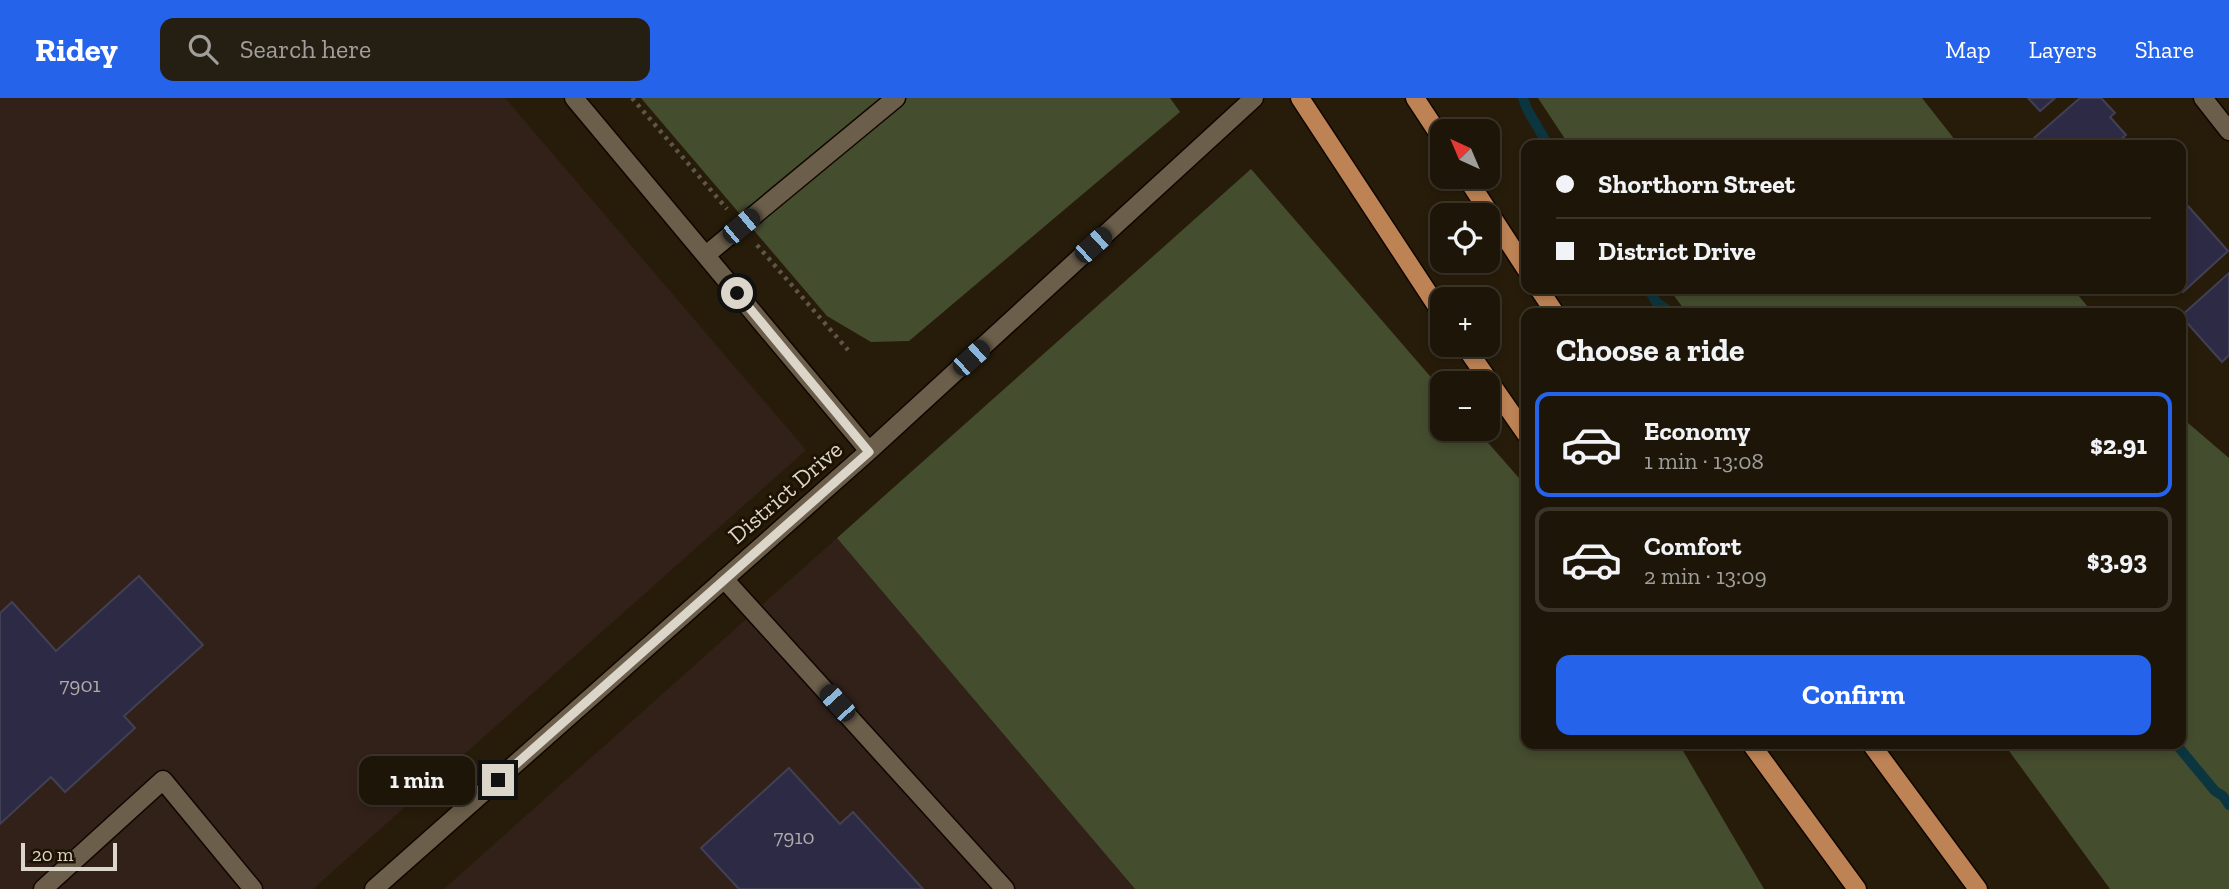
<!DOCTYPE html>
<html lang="en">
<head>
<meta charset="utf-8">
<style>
	body { margin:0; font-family:"Zilla Slab",serif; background:#251e12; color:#f1f3f6; height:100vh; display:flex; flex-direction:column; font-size:26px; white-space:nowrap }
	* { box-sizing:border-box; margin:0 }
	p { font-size:23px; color:#a09f9c }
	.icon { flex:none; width:38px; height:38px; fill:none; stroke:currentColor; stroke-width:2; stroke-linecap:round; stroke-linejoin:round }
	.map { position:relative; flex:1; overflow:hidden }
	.details { position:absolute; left:1521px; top:210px; width:665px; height:441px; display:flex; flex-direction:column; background:#1d1508; border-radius:14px; box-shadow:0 4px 10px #0003,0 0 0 2px #3b3429 }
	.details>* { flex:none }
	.guide { position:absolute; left:1521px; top:42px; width:665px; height:154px; border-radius:14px; box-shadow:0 4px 10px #0003,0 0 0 2px #3b3429; display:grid; align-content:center; height:154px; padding:0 35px; background:#1d1508 }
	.needle { width:46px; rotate:316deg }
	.tools { position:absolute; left:1430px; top:21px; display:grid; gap:14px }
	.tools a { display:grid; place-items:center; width:70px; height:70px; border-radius:14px; background:#1d1508; box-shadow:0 4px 10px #0003,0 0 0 2px #3b3429; font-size:35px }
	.scale { position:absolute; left:21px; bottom:18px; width:96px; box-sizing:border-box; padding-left:7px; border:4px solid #dcd5ca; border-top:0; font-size:19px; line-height:24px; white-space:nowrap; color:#dcd5ca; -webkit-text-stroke:5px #1e1303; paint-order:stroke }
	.end { position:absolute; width:32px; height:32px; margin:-16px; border:9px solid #dcd5ca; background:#111; box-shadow:0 0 0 4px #111 }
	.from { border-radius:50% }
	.bubble { position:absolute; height:49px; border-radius:14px; background:#1d1508; box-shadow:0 4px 10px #0003,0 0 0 2px #3b3429; font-size:23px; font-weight:700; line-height:49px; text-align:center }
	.car { position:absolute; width:21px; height:42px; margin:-21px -10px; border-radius:9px; box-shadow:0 0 5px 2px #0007; background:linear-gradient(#222 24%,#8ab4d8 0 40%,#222 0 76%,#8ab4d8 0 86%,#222 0) }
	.guide b { display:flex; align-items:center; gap:24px; height:66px; font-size:26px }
	.guide b+b { border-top:2px solid #3b3429 }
	.guide i { width:18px; height:18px; background:#f1f3f6 }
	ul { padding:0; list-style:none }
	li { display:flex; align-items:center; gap:21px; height:105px; margin:0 14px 10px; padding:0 21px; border:4px solid #3b3429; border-radius:14px }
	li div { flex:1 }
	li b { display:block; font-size:26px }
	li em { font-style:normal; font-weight:700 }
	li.current { border-color:#2563eb }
	li>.icon { width:63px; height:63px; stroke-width:1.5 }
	h2 { padding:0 35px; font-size:32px; line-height:84px }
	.primary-button { display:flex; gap:14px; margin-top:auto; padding:14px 35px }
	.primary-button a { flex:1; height:80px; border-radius:14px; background:#2563eb; color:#fff; font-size:28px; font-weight:700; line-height:80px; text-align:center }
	header { display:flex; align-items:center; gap:42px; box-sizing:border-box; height:98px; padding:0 35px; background:#2563eb; color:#fff }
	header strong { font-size:33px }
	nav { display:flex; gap:38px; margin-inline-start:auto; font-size:24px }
	.search { width:490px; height:63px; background:#251e12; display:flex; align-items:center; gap:18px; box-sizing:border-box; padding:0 24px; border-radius:14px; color:#a09f9c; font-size:26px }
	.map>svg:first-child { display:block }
	.industrial { fill:#322119 }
	.forest { fill:#454d2f }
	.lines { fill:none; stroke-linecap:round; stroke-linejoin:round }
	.stream { stroke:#0b363f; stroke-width:10 }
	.building { fill:#2d2a45; stroke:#424054; stroke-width:2 }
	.service-casing { stroke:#100600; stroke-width:21 }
	.minor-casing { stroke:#100600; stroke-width:21 }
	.primary-casing { stroke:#100600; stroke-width:21 }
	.path { stroke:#5f5646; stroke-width:4.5; stroke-dasharray:3.5 5; stroke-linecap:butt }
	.service { stroke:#6b5e4a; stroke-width:18 }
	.minor { stroke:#6b5e4a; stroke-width:18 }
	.primary { stroke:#be8355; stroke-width:18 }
	.route { stroke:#dcd5ca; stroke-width:9 }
	.labels { text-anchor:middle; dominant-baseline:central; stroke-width:6; stroke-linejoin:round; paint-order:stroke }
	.number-label { font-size:21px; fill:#b0aaa9 }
	.street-label { font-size:24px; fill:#dcd5ca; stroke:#1e1303 }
</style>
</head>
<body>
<header>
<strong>Ridey</strong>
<div class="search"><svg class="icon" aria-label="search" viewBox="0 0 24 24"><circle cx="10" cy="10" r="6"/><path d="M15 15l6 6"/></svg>Search here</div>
<nav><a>Map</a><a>Layers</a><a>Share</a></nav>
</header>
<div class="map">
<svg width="2229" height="791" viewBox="0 0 2229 791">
	<rect width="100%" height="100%" fill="#271c0a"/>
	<path class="industrial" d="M 0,0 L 505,0 L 806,352 L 313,791 L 0,791 Z
		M 837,440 L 1135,791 L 444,791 Z"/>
	<path class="forest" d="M 641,0 L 1170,0 L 1180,14 L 909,243 L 871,244 L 827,218 Z
		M 1538,0 L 1922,0 L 1959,47 L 1569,47 Z
		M 1251,71 L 1442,292 L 1442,331 L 1476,331 L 1526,388 L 1526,646 L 1679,646 L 1764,791 L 1135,791 L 837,440 Z
		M 1669,191 L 2073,191 L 2093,215 L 1687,215 Z
		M 2181,319 L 2229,360 L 2229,791 L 2110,791 L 2004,646 L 2180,646 Z"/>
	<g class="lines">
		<path class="stream" d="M 1523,0 L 1527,11 L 1548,47
			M 1648,191 L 1657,205 L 1672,215
			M 2176,646 L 2215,693 L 2223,698 L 2229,707"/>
	</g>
	<path class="building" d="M 2028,0 L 2055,0 L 2040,13 Z
		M 2080,0 L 2101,0 L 2115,15 L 2110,19 L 2126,37 L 2114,47 L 2026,47 Z
		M 2188,108 L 2228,153 L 2183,194 L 2180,191 L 2180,114 Z
		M 2229,175 L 2229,257 L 2222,264 L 2181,218 Z
		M 139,478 L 203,547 L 124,618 L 135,630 L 65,694 L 51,679 L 0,726 L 0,515 L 12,504 L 56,553 Z
		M 789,670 L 840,726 L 853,714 L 923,791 L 739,791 L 701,750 Z"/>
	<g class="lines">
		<g class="service-casing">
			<path id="service" d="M 724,481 L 1005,791
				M 43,791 L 163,682 L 253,791"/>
		</g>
		<g class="minor-casing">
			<path id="minor" d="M 574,0 L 869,353
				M 2203,0 L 2229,33
				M 706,157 L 896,0
				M 374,791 L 869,353 L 1254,0"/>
		</g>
		<g class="primary-casing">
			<path id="primary" d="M 1300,0 L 1442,216
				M 1415,0 L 1442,41
				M 1466,79 L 1526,171
				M 1539,191 L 1555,215
				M 1464,247 L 1526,336
				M 1751,646 L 1857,791
				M 1871,646 L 1978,791"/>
		</g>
		<path class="path" d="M 632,0 L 727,111
			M 757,147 L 848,252"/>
		<use href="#service" class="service"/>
		<use href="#minor" class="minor"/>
		<use href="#primary" class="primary"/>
	</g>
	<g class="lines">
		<path class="route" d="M 498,682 L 869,354 L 737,195"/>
	</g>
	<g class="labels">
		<g class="number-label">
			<text x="80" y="586">7901</text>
			<text x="794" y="738">7910</text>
		</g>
		<g class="street-label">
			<text transform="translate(785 394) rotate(-41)">District Drive</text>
		</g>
	</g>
</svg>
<div class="tools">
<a><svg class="needle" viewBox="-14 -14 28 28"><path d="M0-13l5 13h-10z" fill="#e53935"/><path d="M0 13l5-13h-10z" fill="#a09f9c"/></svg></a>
<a><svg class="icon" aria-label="locate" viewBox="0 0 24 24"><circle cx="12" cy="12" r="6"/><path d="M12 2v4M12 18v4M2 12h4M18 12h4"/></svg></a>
<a>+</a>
<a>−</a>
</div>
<div class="scale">20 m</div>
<i class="end from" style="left:737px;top:195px"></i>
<i class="end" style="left:498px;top:682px"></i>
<div class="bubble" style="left:359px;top:658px;width:116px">1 min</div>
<i class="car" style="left:741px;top:128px;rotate:50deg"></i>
<i class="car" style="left:1093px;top:147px;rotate:48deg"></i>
<i class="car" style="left:971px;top:260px;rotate:48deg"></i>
<i class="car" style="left:837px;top:605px;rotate:318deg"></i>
<div class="guide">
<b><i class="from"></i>Shorthorn Street</b>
<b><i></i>District Drive</b>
</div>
<section class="details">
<h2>Choose a ride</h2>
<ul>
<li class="current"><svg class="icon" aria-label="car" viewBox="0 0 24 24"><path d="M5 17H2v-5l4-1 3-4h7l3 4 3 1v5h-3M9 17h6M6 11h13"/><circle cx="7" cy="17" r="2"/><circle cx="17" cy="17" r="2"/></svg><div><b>Economy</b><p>1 min · 13:08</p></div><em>$2.91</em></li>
<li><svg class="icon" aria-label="car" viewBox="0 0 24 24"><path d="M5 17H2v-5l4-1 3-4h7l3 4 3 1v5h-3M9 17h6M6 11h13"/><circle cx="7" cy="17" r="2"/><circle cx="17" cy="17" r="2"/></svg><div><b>Comfort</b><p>2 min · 13:09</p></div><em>$3.93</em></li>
</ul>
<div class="primary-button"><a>Confirm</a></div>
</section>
</div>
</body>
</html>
